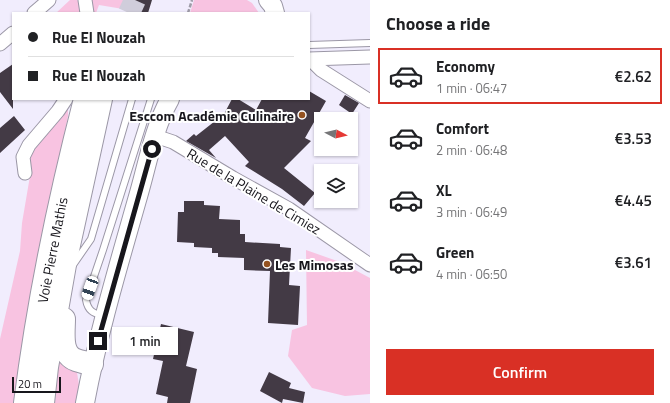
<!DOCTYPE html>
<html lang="en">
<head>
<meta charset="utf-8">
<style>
	body { margin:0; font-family:"Titillium Web",sans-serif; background:#f2f2f2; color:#202124; height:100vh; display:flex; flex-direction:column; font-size:15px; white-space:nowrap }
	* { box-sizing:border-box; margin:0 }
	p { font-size:13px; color:#757577 }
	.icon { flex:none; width:22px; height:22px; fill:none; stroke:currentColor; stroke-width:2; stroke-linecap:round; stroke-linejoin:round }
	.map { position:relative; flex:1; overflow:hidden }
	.side { display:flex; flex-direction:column; background:#fff; width:300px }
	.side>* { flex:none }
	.top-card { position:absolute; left:12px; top:12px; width:298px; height:88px; border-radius:0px; box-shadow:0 1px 3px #0004; display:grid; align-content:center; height:88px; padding:0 16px; background:#fff }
	.needle { width:26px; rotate:97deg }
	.buttons { position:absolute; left:314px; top:112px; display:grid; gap:8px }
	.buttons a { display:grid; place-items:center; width:44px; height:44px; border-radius:0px; background:#fff; box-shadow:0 1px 3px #0004; font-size:20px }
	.scale { position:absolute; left:12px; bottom:10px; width:49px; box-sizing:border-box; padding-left:4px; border:2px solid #17161c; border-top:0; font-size:11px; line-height:14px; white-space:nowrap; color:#17161c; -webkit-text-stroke:3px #fff; paint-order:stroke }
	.end { position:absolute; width:18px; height:18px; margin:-9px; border:5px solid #17161c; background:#fff; box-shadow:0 0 0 2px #fff }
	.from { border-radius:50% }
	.bubble { position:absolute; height:28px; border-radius:0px; background:#fff; box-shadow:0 1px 3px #0004; font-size:13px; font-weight:600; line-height:28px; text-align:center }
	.car { position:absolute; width:12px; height:24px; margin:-12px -6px; border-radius:5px; box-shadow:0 0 3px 1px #0007; background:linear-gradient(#fff 24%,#345 0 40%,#fff 0 76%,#345 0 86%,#fff 0) }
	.top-card b { display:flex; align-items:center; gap:14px; height:38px; font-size:15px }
	.top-card b+b { border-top:1px solid #e0e0e0 }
	.top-card i { width:10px; height:10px; background:#202124 }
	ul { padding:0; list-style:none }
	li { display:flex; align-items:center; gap:12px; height:56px; margin:0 8px 6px; padding:0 8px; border:2px solid transparent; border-radius:0px }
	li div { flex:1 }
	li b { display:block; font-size:15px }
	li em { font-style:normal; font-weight:600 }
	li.active { border-color:#d93025 }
	li>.icon { width:36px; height:36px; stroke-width:1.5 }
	h2 { padding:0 16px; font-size:18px; line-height:48px }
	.cta { display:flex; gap:8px; margin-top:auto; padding:8px 16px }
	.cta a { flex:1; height:46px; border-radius:0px; background:#d93025; color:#fff; font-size:16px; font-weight:600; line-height:46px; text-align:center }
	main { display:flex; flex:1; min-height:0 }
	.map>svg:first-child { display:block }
	.green { fill:#f8c3e1 }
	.building { fill:#433a45 }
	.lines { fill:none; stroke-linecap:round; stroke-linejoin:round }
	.highway-tunnel { stroke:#d0cddb; stroke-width:22; stroke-dasharray:22 11; stroke-linecap:butt }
	.lane-casing { stroke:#9b97a6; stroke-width:8 }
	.street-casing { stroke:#9b97a6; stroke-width:15 }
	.secondary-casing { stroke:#9b97a6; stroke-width:20 }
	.highway-casing { stroke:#9b97a6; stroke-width:24 }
	.path { stroke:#9f9ca8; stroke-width:2.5; stroke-dasharray:4 2; stroke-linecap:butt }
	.lane { stroke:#fff; stroke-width:6 }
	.street { stroke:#fff; stroke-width:13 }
	.secondary { stroke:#fff; stroke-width:18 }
	.highway { stroke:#fff; stroke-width:22 }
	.route { stroke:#17161c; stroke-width:5 }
	.poi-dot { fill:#955321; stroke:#fff; stroke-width:1.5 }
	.labels { text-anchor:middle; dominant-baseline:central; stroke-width:4; stroke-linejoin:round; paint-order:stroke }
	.poi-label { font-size:14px; font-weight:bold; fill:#17161c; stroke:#fff; text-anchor:end }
	.street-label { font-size:14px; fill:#17161c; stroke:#fff }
</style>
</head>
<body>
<main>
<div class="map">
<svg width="370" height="403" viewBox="0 0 370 403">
	<rect width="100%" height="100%" fill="#f1edfd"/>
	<path class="green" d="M 70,0 L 77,0 L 82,4 L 84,13 L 56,13 Z
		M 89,0 L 134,0 L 129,10 L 99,5 L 96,13 L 90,13 Z
		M 194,0 L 247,0 L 252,3 L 259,13 L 190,13 Z
		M 68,108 L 68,116 L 44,236 L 16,403 L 0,403 L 0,339 L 20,251 L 22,223 L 30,176 L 29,155 Z
		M 306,250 L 340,262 L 370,278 L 370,394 L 345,396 L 312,388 L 288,356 L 292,330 L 307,325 Z
		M 57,352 L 76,366 L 79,385 L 76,403 L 55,403 Z"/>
	<path class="building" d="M 132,0 L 152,0 L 148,13 L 128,13 Z
		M 13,64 L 13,109 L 0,92 L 0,73 Z
		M 309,91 L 326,101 L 305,138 L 311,141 L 284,168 L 315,193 L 304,206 L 282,189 L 245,166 L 249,162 L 225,136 L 209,150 L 216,158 L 186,141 L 194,134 L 196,136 L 224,114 L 232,99 L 238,99 L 256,110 L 262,99 L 309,99 Z
		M 345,95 L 359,103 L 352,114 L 339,105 Z
		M 14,116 L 25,130 L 0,153 L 0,128 Z
		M 184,201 L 204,201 L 204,205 L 220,206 L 219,219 L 240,220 L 240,234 L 245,234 L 245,242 L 280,244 L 280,247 L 291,248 L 289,285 L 300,286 L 298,325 L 268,323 L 270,271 L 244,270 L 244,258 L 218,257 L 218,253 L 212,253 L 212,248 L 194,247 L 194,243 L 177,242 L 178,212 L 184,212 Z
		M 161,324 L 194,332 L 186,366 L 197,369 L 190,403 L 167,403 L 168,397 L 156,394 L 163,361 L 153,359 Z
		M 269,372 L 291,383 L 289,388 L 305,392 L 303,403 L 283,399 L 282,403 L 260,391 Z"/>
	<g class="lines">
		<path class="highway-tunnel" d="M 129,13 L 135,0"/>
		<g class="lane-casing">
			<path id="lane" d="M 309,45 L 370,43
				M 73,265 L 91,239 L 132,99
				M 103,316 C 93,313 88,311 86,300 L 103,250 L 151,99"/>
		</g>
		<g class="street-casing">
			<path id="street" d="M 85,0 L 87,13
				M 34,13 L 49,0
				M 0,44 L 13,33
				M 309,59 L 370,57
				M 311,60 L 321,70 L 370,101
				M 155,136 L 173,142 L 233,178 L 289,209 L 370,265
				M 25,173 L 23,157 L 29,145 L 58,111 L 66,99"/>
		</g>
		<g class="secondary-casing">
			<path id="secondary" d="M 268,0 L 273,6 L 275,13
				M 85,403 C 98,334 118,267 137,200 C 147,167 153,129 170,99"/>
		</g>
		<g class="highway-casing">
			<path id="highway" d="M 64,319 C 64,333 60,354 76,360 C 82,362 87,363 92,364
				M 25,403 C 38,301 59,199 85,99
				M 43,403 L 47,367 L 66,259 L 101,99"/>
		</g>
		<path class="path" d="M 188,13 L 192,0"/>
		<use href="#lane" class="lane"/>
		<use href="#street" class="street"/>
		<use href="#secondary" class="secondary"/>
		<use href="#highway" class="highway"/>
	</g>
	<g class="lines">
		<path class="route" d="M 98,341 L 152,149"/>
	</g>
	<g class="poi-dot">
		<circle cx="302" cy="115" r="4"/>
		<circle cx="267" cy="264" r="4"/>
	</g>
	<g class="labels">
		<g class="poi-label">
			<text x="294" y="115">Esccom Académie Culinaire</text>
			<text x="275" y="264" text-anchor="start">Les Mimosas</text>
		</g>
		<g class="street-label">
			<text transform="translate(254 191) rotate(31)">Rue de la Plaine de Cimiez</text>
			<text transform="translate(52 250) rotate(-79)">Voie Pierre Mathis</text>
		</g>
	</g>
</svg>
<div class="buttons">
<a><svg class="needle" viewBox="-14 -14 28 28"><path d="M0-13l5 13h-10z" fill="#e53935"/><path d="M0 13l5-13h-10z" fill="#757577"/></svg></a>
<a><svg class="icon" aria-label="layers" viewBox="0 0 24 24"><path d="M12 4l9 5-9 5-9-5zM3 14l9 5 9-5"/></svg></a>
</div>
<div class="scale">20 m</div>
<i class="end from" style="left:152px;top:149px"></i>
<i class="end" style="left:98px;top:341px"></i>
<div class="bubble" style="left:112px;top:327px;width:66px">1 min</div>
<i class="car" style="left:90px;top:288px;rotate:200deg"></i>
<div class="top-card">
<b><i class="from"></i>Rue El Nouzah</b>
<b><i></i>Rue El Nouzah</b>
</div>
</div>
<section class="side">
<h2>Choose a ride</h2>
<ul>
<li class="active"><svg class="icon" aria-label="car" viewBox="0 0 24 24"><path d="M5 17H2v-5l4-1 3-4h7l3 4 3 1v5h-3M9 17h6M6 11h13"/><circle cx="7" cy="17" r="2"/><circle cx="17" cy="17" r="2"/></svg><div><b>Economy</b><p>1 min · 06:47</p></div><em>€2.62</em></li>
<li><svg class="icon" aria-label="car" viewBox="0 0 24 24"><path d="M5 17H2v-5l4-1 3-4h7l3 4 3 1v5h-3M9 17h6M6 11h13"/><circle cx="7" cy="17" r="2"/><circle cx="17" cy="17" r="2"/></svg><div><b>Comfort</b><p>2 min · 06:48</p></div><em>€3.53</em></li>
<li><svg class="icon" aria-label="car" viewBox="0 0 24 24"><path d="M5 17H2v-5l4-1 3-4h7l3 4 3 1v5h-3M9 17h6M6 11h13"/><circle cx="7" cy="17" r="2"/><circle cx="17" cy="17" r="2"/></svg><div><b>XL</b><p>3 min · 06:49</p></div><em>€4.45</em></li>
<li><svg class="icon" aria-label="car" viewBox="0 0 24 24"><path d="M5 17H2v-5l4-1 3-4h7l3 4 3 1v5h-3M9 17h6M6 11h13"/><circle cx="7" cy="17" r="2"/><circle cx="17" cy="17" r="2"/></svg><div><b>Green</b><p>4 min · 06:50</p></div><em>€3.61</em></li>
</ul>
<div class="cta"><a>Confirm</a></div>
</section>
</main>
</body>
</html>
